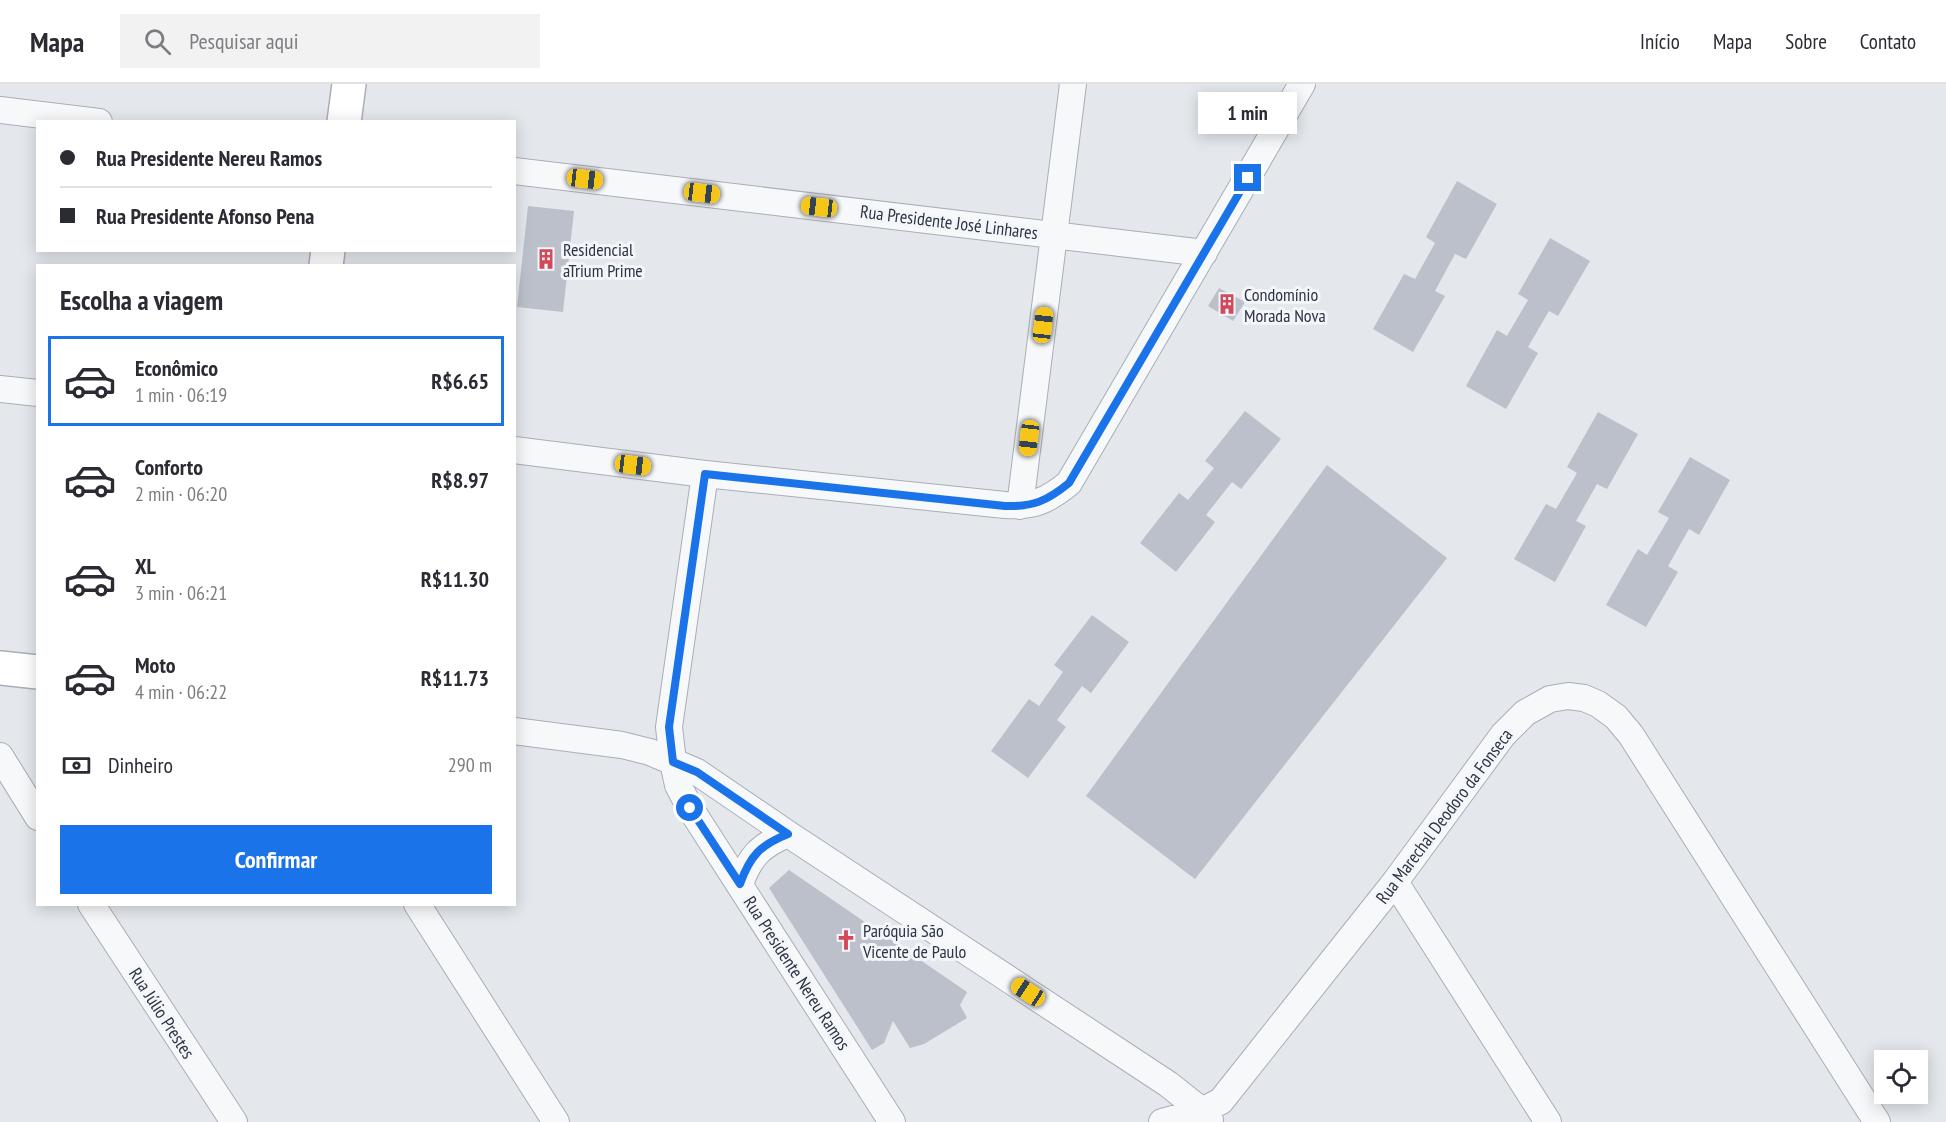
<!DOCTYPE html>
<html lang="pt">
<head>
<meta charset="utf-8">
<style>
	body { margin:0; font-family:"PT Sans Narrow",sans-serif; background:#f2f2f3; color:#2b2b33; height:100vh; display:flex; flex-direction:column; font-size:22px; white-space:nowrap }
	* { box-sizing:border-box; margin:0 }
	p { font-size:20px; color:#7c7c81 }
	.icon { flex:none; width:33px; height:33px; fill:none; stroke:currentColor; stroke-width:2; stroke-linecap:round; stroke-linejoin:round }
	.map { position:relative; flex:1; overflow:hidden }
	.sheet { position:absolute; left:36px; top:180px; width:480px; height:642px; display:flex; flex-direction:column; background:#fff; border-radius:0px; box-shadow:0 3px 15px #0003 }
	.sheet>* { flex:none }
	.banner { position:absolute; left:36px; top:36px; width:480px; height:132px; border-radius:0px; box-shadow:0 3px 15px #0003; display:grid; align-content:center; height:132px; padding:0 24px; background:#fff }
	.controls { position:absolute; left:1874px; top:966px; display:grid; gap:12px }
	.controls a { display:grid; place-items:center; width:54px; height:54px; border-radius:0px; background:#fff; box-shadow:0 3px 15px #0003; font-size:30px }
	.end { position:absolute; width:27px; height:27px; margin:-14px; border:8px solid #1a73e8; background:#fff; box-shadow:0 0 0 3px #fff }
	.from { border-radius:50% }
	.bubble { position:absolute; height:42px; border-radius:0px; background:#fff; box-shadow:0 3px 15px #0003; font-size:20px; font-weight:700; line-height:42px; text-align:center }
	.car { position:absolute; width:18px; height:36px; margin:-18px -9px; border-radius:8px; box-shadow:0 0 4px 2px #0007; background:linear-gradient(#f5c518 24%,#345 0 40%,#f5c518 0 76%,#345 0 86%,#f5c518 0) }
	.banner b { display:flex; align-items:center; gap:21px; height:57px; font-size:22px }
	.banner b+b { border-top:2px solid #e1e1e2 }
	.banner i { width:15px; height:15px; background:#2b2b33 }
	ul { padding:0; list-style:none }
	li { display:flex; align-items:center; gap:18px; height:90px; margin:0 12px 9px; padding:0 12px; border:3px solid transparent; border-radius:0px }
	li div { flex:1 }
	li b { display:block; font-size:22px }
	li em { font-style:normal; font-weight:700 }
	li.current { border-color:#1a73e8 }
	li>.icon { width:54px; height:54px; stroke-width:1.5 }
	h2 { padding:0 24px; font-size:27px; line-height:72px }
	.pay { display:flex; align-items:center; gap:15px; height:66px; padding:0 24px; font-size:22px }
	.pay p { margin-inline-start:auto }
	.primary-button { display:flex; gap:12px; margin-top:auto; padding:12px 24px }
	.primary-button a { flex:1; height:69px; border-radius:0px; background:#1a73e8; color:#fff; font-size:24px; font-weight:700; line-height:69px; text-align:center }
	header { display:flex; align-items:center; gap:36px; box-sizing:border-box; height:84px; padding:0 30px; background:#fff; border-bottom:2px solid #e1e1e2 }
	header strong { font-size:28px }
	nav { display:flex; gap:33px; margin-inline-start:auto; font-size:21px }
	.search { width:420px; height:54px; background:#f2f2f3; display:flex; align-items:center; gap:15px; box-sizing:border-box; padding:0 21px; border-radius:0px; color:#7c7c81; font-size:22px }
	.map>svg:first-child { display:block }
	.building { fill:#bbc0ca }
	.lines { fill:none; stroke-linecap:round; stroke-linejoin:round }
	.street-casing { stroke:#a9aeb7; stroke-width:28 }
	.secondary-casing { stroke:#a9aeb7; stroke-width:36 }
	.street { stroke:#f7f8fa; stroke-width:26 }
	.secondary { stroke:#fff; stroke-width:33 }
	.route { stroke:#1a73e8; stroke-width:8 }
	.labels { text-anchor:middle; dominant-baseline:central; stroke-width:6; stroke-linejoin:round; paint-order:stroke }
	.street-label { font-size:18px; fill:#2b3445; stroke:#f4f6f9 }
	.poi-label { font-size:18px; fill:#2b3445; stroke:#f4f6f9; text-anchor:start }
</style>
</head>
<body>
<header>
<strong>Mapa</strong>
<div class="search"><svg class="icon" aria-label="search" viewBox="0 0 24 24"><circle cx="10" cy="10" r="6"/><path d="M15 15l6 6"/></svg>Pesquisar aqui</div>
<nav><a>Início</a><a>Mapa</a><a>Sobre</a><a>Contato</a></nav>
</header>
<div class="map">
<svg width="1946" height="1038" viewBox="0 0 1946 1038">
	<rect width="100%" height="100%" fill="#e4e7ec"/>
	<path class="building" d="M 1457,97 L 1497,120 L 1466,175 L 1455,170 L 1435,207 L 1445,212 L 1413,268 L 1373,245 L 1404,190 L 1415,195 L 1435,159 L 1426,153 Z
		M 528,122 L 574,127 L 563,228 L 517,223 Z
		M 1550,154 L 1590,177 L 1558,232 L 1549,227 L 1528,263 L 1538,269 L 1506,325 L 1466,302 L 1497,246 L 1507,252 L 1528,216 L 1518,210 Z
		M 1219,204 L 1245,218 L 1233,237 L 1208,222 Z
		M 1245,327 L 1281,355 L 1241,405 L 1232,398 L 1206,431 L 1215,438 L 1176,488 L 1140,459 L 1179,409 L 1188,416 L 1214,384 L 1205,377 Z
		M 1598,328 L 1638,350 L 1607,405 L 1597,400 L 1576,437 L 1586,442 L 1555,498 L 1514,475 L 1546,420 L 1556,425 L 1577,389 L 1567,383 Z
		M 1690,373 L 1730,396 L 1699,451 L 1689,445 L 1668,482 L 1678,488 L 1646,543 L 1606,521 L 1638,465 L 1647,471 L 1669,434 L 1658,428 Z
		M 1327,381 L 1447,474 L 1195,795 L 1086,712 Z
		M 1092,531 L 1129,558 L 1091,609 L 1082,602 L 1057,636 L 1066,643 L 1028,694 L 991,667 L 1029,615 L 1039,622 L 1063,588 L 1054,581 Z
		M 789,786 L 967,908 L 960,921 L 967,934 L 924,960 L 910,964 L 893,937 L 884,959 L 872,966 L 769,804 Z"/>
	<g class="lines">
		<g class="street-casing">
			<path id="street" d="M 0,26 L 99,38
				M 514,87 L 1204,169
				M 0,305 L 38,309
				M 514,366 L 705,390 L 1005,421 C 1033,423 1047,417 1069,399 L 1302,0
				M 705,390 L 669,643 L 673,678 L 678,701 L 690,724 L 892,1038
				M 1020,422 L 1073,0
				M 514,647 L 622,661 L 650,668 L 697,688 L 788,750 L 1168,1000 L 1202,1027 L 1210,1036
				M 0,672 L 38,733
				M 1395,798 L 1548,1038
				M 740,800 C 750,772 761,761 788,750
				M 91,820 L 234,1038
				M 417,820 L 556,1038
				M 1162,1038 L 1202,1027 L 1221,1017 L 1395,798 L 1503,651 L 1525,629 L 1550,615 L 1568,612 L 1584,614 L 1598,620 L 1616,633 L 1631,651 L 1877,1038"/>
		</g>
		<g class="secondary-casing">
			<path id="secondary" d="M 344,38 L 349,0
				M 326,182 L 328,166
				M 0,584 L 38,588"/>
		</g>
		<use href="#street" class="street"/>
		<use href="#secondary" class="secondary"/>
	</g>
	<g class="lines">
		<path class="route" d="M 690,724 L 740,800 C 750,772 760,761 788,750 L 697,688 L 673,678 L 669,643 L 705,390 L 1005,422 C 1033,423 1047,417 1069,399 L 1248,94"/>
	</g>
	<defs>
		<g id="building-bare" transform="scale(1.62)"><path d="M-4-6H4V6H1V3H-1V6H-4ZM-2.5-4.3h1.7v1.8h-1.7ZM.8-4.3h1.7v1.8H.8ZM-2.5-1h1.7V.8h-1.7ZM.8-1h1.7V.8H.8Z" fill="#d1495b" stroke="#f4f6f9" stroke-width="2.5" paint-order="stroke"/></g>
		<g id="church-bare" transform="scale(1.62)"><path d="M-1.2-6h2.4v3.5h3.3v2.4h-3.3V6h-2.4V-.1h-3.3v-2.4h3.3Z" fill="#d1495b" stroke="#f4f6f9" stroke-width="2.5" paint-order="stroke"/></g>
	</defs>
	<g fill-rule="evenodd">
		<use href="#building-bare" x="546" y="175"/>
		<use href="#building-bare" x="1227" y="220"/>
		<use href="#church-bare" x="846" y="856"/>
	</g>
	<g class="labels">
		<g class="street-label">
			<text transform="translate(949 138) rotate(7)">Rua Presidente José Linhares</text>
			<text transform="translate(1444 732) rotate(-53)">Rua Marechal Deodoro da Fonseca</text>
			<text transform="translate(797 889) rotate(57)">Rua Presidente Nereu Ramos</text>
			<text transform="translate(162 929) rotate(57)">Rua Júlio Prestes</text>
		</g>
		<g class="poi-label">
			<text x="563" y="165">Residencial<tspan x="563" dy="21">aTrium Prime</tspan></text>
			<text x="1244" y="210">Condomínio<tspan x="1244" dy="21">Morada Nova</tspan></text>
			<text x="863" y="846">Paróquia São<tspan x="863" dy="21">Vicente de Paulo</tspan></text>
		</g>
	</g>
</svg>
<div class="controls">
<a><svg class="icon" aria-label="locate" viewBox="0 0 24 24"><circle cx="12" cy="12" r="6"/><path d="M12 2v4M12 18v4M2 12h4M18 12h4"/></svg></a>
</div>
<i class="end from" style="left:690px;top:724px"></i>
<i class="end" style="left:1248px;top:94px"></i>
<div class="bubble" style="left:1198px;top:8px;width:99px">1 min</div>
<i class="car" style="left:585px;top:95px;rotate:97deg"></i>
<i class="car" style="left:702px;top:109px;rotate:97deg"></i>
<i class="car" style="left:819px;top:123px;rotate:277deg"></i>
<i class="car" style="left:1043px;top:241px;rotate:7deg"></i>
<i class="car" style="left:1029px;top:354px;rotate:187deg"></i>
<i class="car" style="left:633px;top:381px;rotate:97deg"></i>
<i class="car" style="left:1028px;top:908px;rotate:303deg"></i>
<div class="banner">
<b><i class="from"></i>Rua Presidente Nereu Ramos</b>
<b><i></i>Rua Presidente Afonso Pena</b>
</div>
<section class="sheet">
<h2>Escolha a viagem</h2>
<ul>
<li class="current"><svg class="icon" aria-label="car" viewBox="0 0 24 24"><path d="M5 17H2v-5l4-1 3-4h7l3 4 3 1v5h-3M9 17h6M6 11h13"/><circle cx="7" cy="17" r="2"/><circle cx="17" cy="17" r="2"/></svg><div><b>Econômico</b><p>1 min · 06:19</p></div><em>R$6.65</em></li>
<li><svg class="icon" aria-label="car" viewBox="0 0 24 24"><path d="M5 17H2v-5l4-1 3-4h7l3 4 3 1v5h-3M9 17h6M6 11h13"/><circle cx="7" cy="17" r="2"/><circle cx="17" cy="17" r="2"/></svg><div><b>Conforto</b><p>2 min · 06:20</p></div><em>R$8.97</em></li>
<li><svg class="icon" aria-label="car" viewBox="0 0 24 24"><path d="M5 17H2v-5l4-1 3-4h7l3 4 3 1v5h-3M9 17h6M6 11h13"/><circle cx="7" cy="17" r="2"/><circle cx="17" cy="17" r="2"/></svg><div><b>XL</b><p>3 min · 06:21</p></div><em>R$11.30</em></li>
<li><svg class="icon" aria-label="car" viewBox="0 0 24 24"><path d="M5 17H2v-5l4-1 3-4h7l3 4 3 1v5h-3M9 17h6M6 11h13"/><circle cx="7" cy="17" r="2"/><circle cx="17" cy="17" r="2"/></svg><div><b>Moto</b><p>4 min · 06:22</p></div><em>R$11.73</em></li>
</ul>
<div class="pay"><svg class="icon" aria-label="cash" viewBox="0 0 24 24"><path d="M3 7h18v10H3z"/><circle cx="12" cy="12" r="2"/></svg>Dinheiro<p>290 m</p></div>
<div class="primary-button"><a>Confirmar</a></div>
</section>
</div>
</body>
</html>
